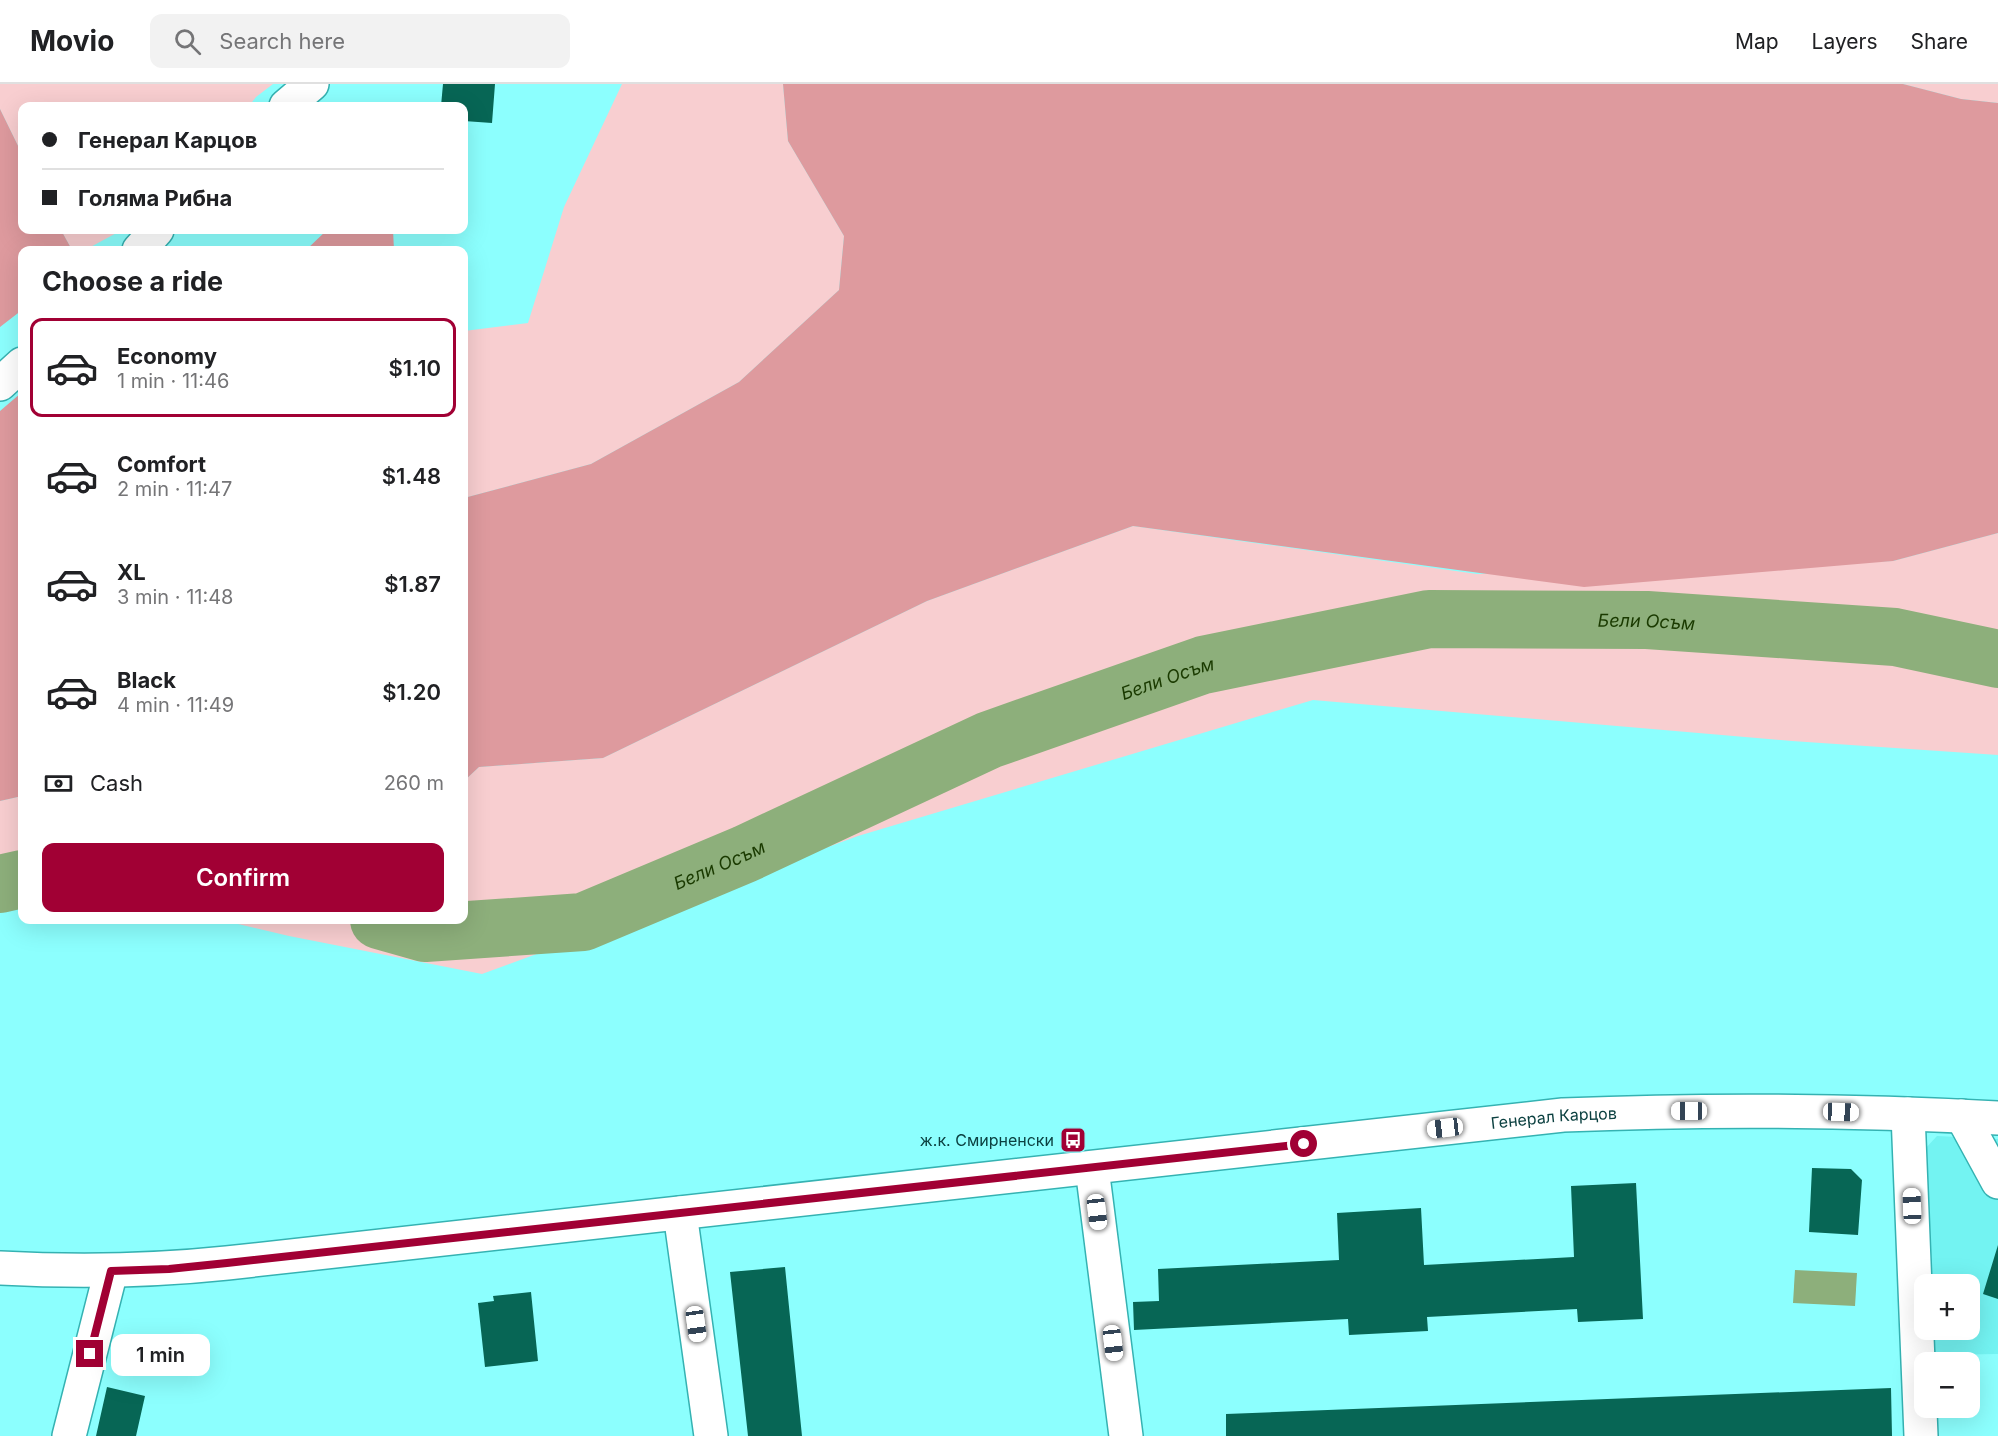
<!DOCTYPE html>
<html lang="en">
<head>
<meta charset="utf-8">
<style>
	body { margin:0; font-family:Inter,sans-serif; background:#f2f2f2; color:#202124; height:100vh; display:flex; flex-direction:column; font-size:22px; white-space:nowrap }
	* { box-sizing:border-box; margin:0 }
	p { font-size:20px; color:#757577 }
	.icon { flex:none; width:33px; height:33px; fill:none; stroke:currentColor; stroke-width:2; stroke-linecap:round; stroke-linejoin:round }
	.map { position:relative; flex:1; overflow:hidden }
	.side { position:absolute; left:18px; top:162px; width:450px; height:678px; display:flex; flex-direction:column; background:#fff; border-radius:12px; box-shadow:0 6px 24px #0002 }
	.side>* { flex:none }
	.hud { position:absolute; left:18px; top:18px; width:450px; height:132px; border-radius:12px; box-shadow:0 6px 24px #0002; display:grid; align-content:center; height:132px; padding:0 24px; background:#fff }
	.fabs { position:absolute; left:1914px; top:1190px; display:grid; gap:12px }
	.fabs a { display:grid; place-items:center; width:66px; height:66px; border-radius:12px; background:#fff; box-shadow:0 6px 24px #0002; font-size:30px }
	.end { position:absolute; width:27px; height:27px; margin:-14px; border:8px solid #a10034; background:#fff; box-shadow:0 0 0 3px #fff }
	.from { border-radius:50% }
	.bubble { position:absolute; height:42px; border-radius:12px; background:#fff; box-shadow:0 6px 24px #0002; font-size:20px; font-weight:600; line-height:42px; text-align:center }
	.car { position:absolute; width:18px; height:36px; margin:-18px -9px; border-radius:8px; box-shadow:0 0 4px 2px #0007; background:linear-gradient(#fff 24%,#345 0 40%,#fff 0 76%,#345 0 86%,#fff 0) }
	.hud b { display:flex; align-items:center; gap:21px; height:57px; font-size:22px }
	.hud b+b { border-top:2px solid #e0e0e0 }
	.hud i { width:15px; height:15px; background:#202124 }
	ul { padding:0; list-style:none }
	li { display:flex; align-items:center; gap:18px; height:99px; margin:0 12px 9px; padding:0 12px; border:3px solid transparent; border-radius:12px }
	li div { flex:1 }
	li b { display:block; font-size:22px }
	li em { font-style:normal; font-weight:600 }
	li.active { border-color:#a10034 }
	li>.icon { width:54px; height:54px; stroke-width:1.5 }
	h2 { padding:0 24px; font-size:27px; line-height:72px }
	.pay { display:flex; align-items:center; gap:15px; height:66px; padding:0 24px; font-size:22px }
	.pay p { margin-inline-start:auto }
	.button { display:flex; gap:12px; margin-top:auto; padding:12px 24px }
	.button a { flex:1; height:69px; border-radius:12px; background:#a10034; color:#fff; font-size:24px; font-weight:600; line-height:69px; text-align:center }
	header { display:flex; align-items:center; gap:36px; box-sizing:border-box; height:84px; padding:0 30px; background:#fff; border-bottom:2px solid #e0e0e0 }
	header strong { font-size:28px }
	nav { display:flex; gap:33px; margin-inline-start:auto; font-size:21px }
	.search { width:420px; height:54px; background:#f2f2f2; display:flex; align-items:center; gap:15px; box-sizing:border-box; padding:0 21px; border-radius:12px; color:#757577; font-size:22px }
	.map>svg:first-child { display:block }
	.built { fill:#73f3f2 }
	.green { fill:#f8ced0 }
	.forest { fill:#de9a9e }
	.water { fill:#8daf7b }
	.lines { fill:none; stroke-linecap:round; stroke-linejoin:round }
	.river { stroke:#8daf7b; stroke-width:58 }
	.building { fill:#076655 }
	.minor-casing { stroke:#35b2b2; stroke-width:36 }
	.major-casing { stroke:#35b2b2; stroke-width:36 }
	.minor { stroke:#fff; stroke-width:33 }
	.major { stroke:#fff; stroke-width:33 }
	.route { stroke:#a10034; stroke-width:8 }
	.labels { text-anchor:middle; dominant-baseline:central; stroke-width:6; stroke-linejoin:round; paint-order:stroke }
	.street-label { font-size:16px; fill:#0c4141; stroke:#8cfffe }
	.poi-label { font-size:16px; fill:#0c4141; stroke:#8cfffe; text-anchor:end }
	.water-label { font-size:18px; font-style:italic; fill:#1a3a00; stroke:#8cfffe }
</style>
</head>
<body>
<header>
<strong>Movio</strong>
<div class="search"><svg class="icon" aria-label="search" viewBox="0 0 24 24"><circle cx="10" cy="10" r="6"/><path d="M15 15l6 6"/></svg>Search here</div>
<nav><a>Map</a><a>Layers</a><a>Share</a></nav>
</header>
<div class="map">
<svg width="1998" height="1352" viewBox="0 0 1998 1352">
	<rect width="100%" height="100%" fill="#8cfffe"/>
	<path class="built" d="M 1937,1052 L 1998,1055 L 1998,1270 L 1933,1271 L 1932,1245 L 1970,1245 L 1970,1200 L 1930,1200 L 1925,1065 Z"/>
	<path class="green" d="M 0,0 L 273,0 L 256,13 L 249,22 L 22,22 L 22,70 L 0,25 Z
		M 622,0 L 783,0 L 788,57 L 844,152 L 839,206 L 739,298 L 591,380 L 464,414 L 464,247 L 528,239 L 564,123 Z
		M 1903,0 L 1998,0 L 1998,19 L 1961,15 Z
		M 61,146 L 122,146 L 85,166 L 72,166 Z
		M 1133,442 L 1477,490 L 1893,477 L 1998,449 L 1998,671 L 1792,657 L 1313,616 L 858,752 L 482,890 L 289,852 L 221,836 L 464,836 L 464,697 L 479,683 L 603,674 L 927,517 Z
		M 22,712 L 22,822 L 0,828 L 0,717 Z"/>
	<path class="forest" d="M 783,0 L 1903,0 L 1961,15 L 1998,19 L 1998,449 L 1893,477 L 1584,503 L 1133,442 L 927,517 L 603,674 L 479,683 L 464,697 L 464,414 L 591,380 L 739,298 L 839,206 L 844,152 L 788,57 Z
		M 0,25 L 22,70 L 22,146 L 61,146 L 72,166 L 22,166 L 22,226 L 0,243 Z
		M 327,146 L 393,146 L 394,166 L 306,166 Z
		M 21,309 L 22,313 L 22,712 L 0,717 L 0,327 Z"/>
	<path class="water" d="M 1795,1186 L 1857,1189 L 1855,1222 L 1793,1219 Z"/>
	<g class="lines">
		<g class="river">
			<path d="M 0,800 L 22,795"/>
			<path id="s1" d="M 379,836 L 425,849 L 583,838 L 745,770 L 989,656 L 1203,581 L 1429,535 L 1647,536 L 1895,553 L 1998,575"/>
		</g>
	</g>
	<path class="building" d="M 443,0 L 495,0 L 492,39 L 464,37 L 464,22 L 441,22 Z
		M 1812,1084 L 1851,1085 L 1862,1096 L 1858,1151 L 1809,1148 Z
		M 1636,1099 L 1643,1235 L 1578,1238 L 1577,1225 L 1427,1233 L 1428,1247 L 1349,1251 L 1348,1235 L 1134,1246 L 1133,1218 L 1159,1217 L 1158,1185 L 1339,1176 L 1337,1129 L 1421,1124 L 1424,1181 L 1574,1173 L 1571,1102 Z
		M 1998,1161 L 1998,1215 L 1983,1210 Z
		M 785,1183 L 802,1352 L 748,1352 L 730,1188 Z
		M 531,1208 L 538,1277 L 485,1283 L 478,1219 L 494,1217 L 493,1212 Z
		M 107,1303 L 145,1312 L 136,1352 L 96,1352 Z
		M 1891,1304 L 1892,1352 L 1226,1352 L 1226,1330 Z"/>
	<g class="lines">
		<g class="minor-casing">
			<path id="minor" d="M 286,22 L 312,0
				M 139,166 L 157,146
				M 0,300 L 22,280
				M 1908,1030 L 1921,1352
				M 1962,1032 L 1998,1098
				M 1092,1084 L 1126,1352
				M 680,1129 L 711,1352
				M 69,1352 L 111,1187"/>
		</g>
		<g class="major-casing">
			<g id="major">
				<path id="s2" d="M 0,1184 C 76,1188 151,1187 227,1179 L 1563,1031 C 1708,1025 1853,1026 1998,1034"/>
			</g>
		</g>
		<use href="#minor" class="minor"/>
		<use href="#major" class="major"/>
	</g>
	<g class="lines">
		<path class="route" d="M 90,1270 L 111,1187 L 169,1185 L 227,1179 L 1304,1060"/>
	</g>
	<defs>
		<g id="bus-square" transform="scale(1.35)"><rect x="-9" y="-9" width="18" height="18" rx="4" fill="#a10034" stroke="#8cfffe"/><path d="M-5-6H5V4H4V6H2V4H-2V6H-4V4H-5ZM-3.5-4V0h7V-4ZM-3.5 1.2v1.5H-2V1.2ZM2 1.2v1.5H3.5V1.2Z" fill="#fff"/></g>
	</defs>
	<g fill-rule="evenodd">
		<use href="#bus-square" x="1073" y="1056"/>
	</g>
	<g class="labels">
		<g class="street-label">
			<text stroke="none"><textPath href="#s2" startOffset="1562">Генерал Карцов</textPath></text>
		</g>
		<g class="poi-label">
			<text x="1054" y="1056">ж.к. Смирненски</text>
		</g>
		<g class="water-label">
			<text stroke="none"><textPath href="#s1" startOffset="1326">Бели Осъм</textPath></text>
			<text stroke="none"><textPath href="#s1" startOffset="840">Бели Осъм</textPath></text>
			<text stroke="none"><textPath href="#s1" startOffset="354">Бели Осъм</textPath></text>
		</g>
	</g>
</svg>
<div class="fabs">
<a>+</a>
<a>−</a>
</div>
<i class="end from" style="left:1304px;top:1060px"></i>
<i class="end" style="left:90px;top:1270px"></i>
<div class="bubble" style="left:111px;top:1250px;width:99px">1 min</div>
<i class="car" style="left:1689px;top:1027px;rotate:270deg"></i>
<i class="car" style="left:1841px;top:1028px;rotate:92deg"></i>
<i class="car" style="left:1445px;top:1044px;rotate:263deg"></i>
<i class="car" style="left:1912px;top:1122px;rotate:358deg"></i>
<i class="car" style="left:1097px;top:1128px;rotate:173deg"></i>
<i class="car" style="left:696px;top:1240px;rotate:172deg"></i>
<i class="car" style="left:1113px;top:1259px;rotate:173deg"></i>
<div class="hud">
<b><i class="from"></i>Генерал Карцов</b>
<b><i></i>Голяма Рибна</b>
</div>
<section class="side">
<h2>Choose a ride</h2>
<ul>
<li class="active"><svg class="icon" aria-label="car" viewBox="0 0 24 24"><path d="M5 17H2v-5l4-1 3-4h7l3 4 3 1v5h-3M9 17h6M6 11h13"/><circle cx="7" cy="17" r="2"/><circle cx="17" cy="17" r="2"/></svg><div><b>Economy</b><p>1 min · 11:46</p></div><em>$1.10</em></li>
<li><svg class="icon" aria-label="car" viewBox="0 0 24 24"><path d="M5 17H2v-5l4-1 3-4h7l3 4 3 1v5h-3M9 17h6M6 11h13"/><circle cx="7" cy="17" r="2"/><circle cx="17" cy="17" r="2"/></svg><div><b>Comfort</b><p>2 min · 11:47</p></div><em>$1.48</em></li>
<li><svg class="icon" aria-label="car" viewBox="0 0 24 24"><path d="M5 17H2v-5l4-1 3-4h7l3 4 3 1v5h-3M9 17h6M6 11h13"/><circle cx="7" cy="17" r="2"/><circle cx="17" cy="17" r="2"/></svg><div><b>XL</b><p>3 min · 11:48</p></div><em>$1.87</em></li>
<li><svg class="icon" aria-label="car" viewBox="0 0 24 24"><path d="M5 17H2v-5l4-1 3-4h7l3 4 3 1v5h-3M9 17h6M6 11h13"/><circle cx="7" cy="17" r="2"/><circle cx="17" cy="17" r="2"/></svg><div><b>Black</b><p>4 min · 11:49</p></div><em>$1.20</em></li>
</ul>
<div class="pay"><svg class="icon" aria-label="cash" viewBox="0 0 24 24"><path d="M3 7h18v10H3z"/><circle cx="12" cy="12" r="2"/></svg>Cash<p>260 m</p></div>
<div class="button"><a>Confirm</a></div>
</section>
</div>
</body>
</html>
